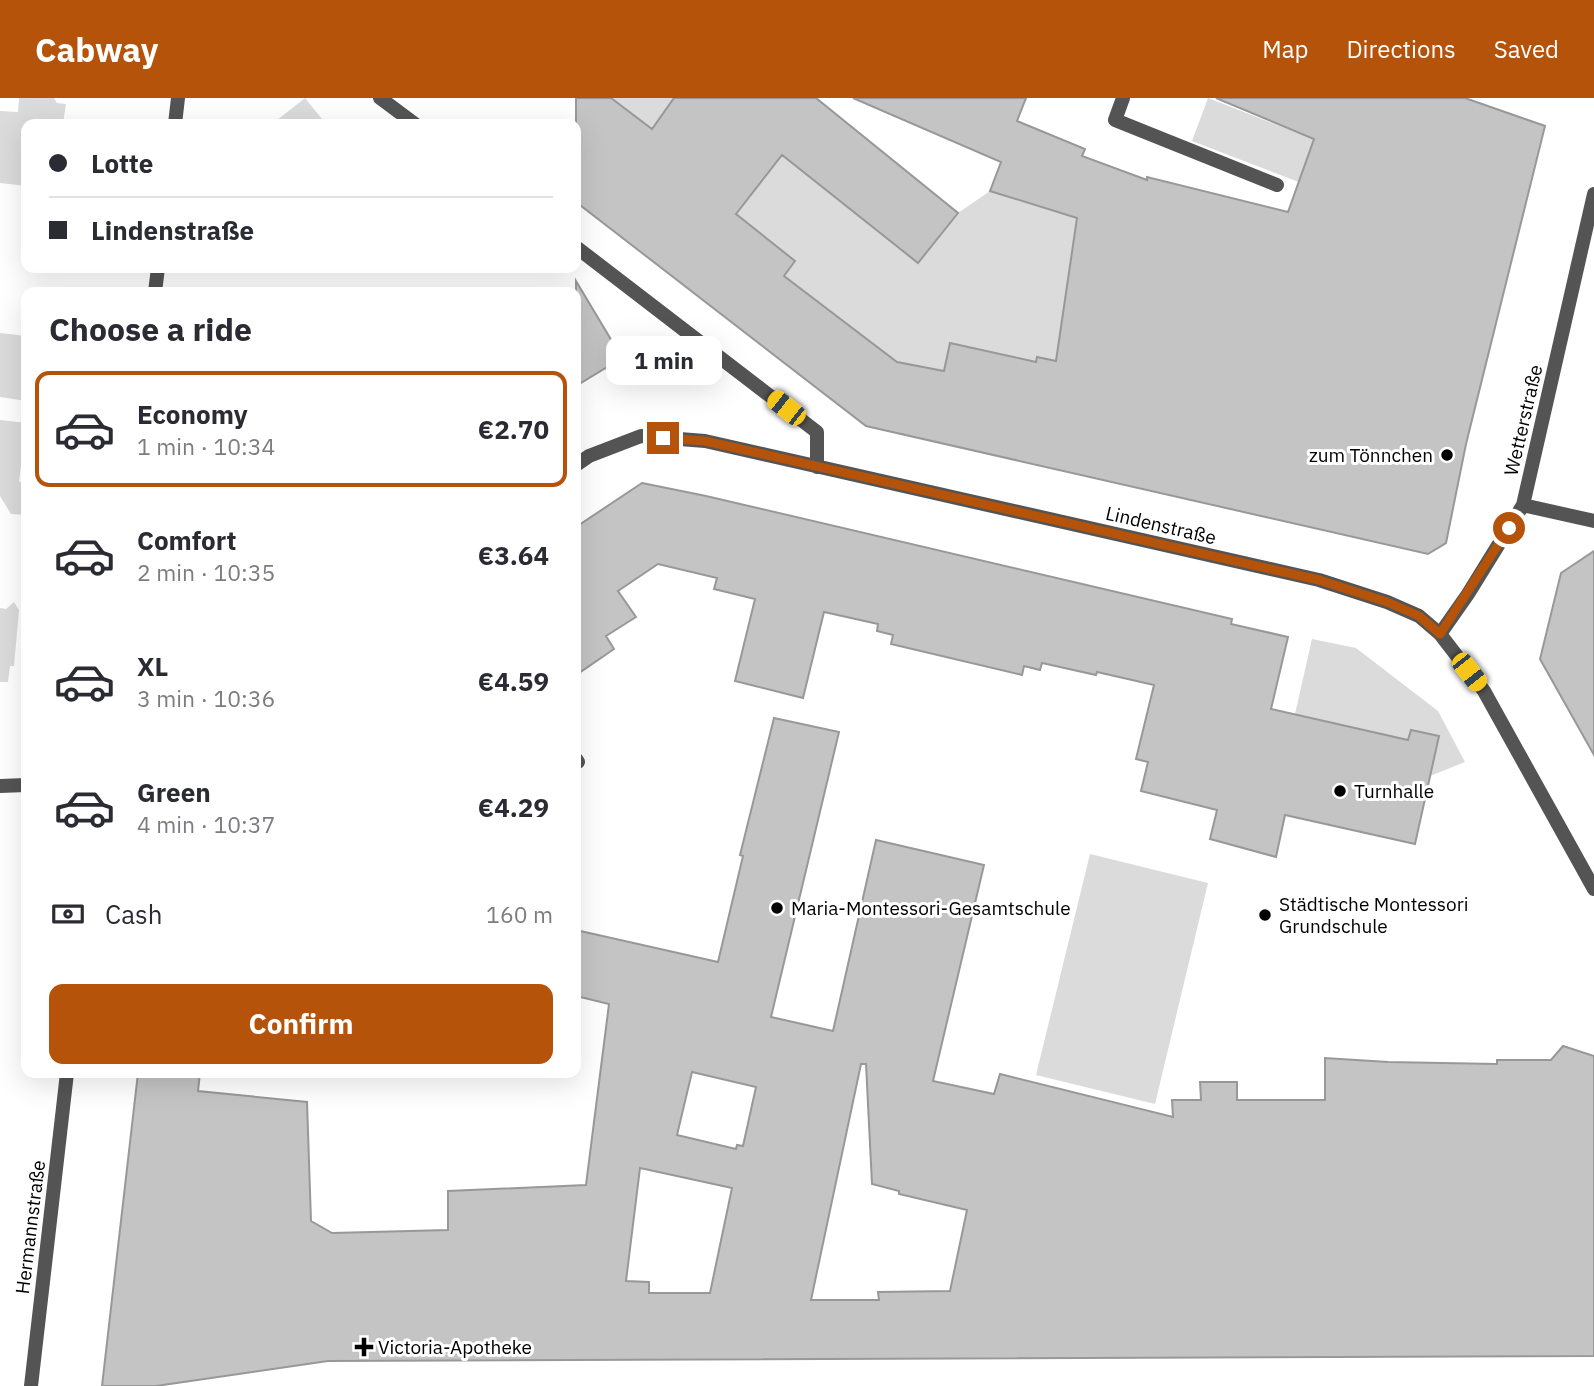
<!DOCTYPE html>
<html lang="en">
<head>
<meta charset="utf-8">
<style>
	body { margin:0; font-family:"IBM Plex Sans",sans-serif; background:#f7f7f7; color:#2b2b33; height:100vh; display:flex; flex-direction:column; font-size:26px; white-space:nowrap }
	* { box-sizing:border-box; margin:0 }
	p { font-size:23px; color:#7c7c81 }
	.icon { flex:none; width:38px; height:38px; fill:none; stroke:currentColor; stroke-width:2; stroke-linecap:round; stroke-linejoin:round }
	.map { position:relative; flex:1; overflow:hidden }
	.sheet { position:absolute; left:21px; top:189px; width:560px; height:791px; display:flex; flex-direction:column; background:#fff; border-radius:14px; box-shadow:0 7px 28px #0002 }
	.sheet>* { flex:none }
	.banner { position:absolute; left:21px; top:21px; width:560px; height:154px; border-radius:14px; box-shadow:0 7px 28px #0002; display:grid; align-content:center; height:154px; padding:0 28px; background:#fff }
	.end { position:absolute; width:32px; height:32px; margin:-16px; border:9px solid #b45309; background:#fff; box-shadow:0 0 0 4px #fff }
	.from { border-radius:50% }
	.bubble { position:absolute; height:49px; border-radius:14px; background:#fff; box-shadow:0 7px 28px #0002; font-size:23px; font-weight:700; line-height:49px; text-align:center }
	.car { position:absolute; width:21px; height:42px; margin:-21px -10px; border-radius:9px; box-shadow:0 0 5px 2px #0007; background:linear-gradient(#f5c518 24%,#345 0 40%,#f5c518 0 76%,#345 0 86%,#f5c518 0) }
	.banner b { display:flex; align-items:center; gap:24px; height:66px; font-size:26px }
	.banner b+b { border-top:2px solid #e1e1e2 }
	.banner i { width:18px; height:18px; background:#2b2b33 }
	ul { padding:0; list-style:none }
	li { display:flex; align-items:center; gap:21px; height:116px; margin:0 14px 10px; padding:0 14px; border:4px solid transparent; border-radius:14px }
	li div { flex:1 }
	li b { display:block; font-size:26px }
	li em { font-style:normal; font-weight:700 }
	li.current { border-color:#b45309 }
	li>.icon { width:63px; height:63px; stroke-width:1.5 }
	h2 { padding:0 28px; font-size:32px; line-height:84px }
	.pay { display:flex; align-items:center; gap:18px; height:77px; padding:0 28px; font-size:26px }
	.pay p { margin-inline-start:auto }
	.action { display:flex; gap:14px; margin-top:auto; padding:14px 28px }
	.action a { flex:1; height:80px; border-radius:14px; background:#b45309; color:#fff; font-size:28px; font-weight:700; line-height:80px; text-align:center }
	header { display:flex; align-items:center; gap:42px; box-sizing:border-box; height:98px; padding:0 35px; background:#b45309; color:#fff }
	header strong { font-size:33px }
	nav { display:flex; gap:38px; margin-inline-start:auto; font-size:24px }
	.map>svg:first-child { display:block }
	.green { fill:#dbdbdb }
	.building { fill:#c4c4c4; stroke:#989898; stroke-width:2; fill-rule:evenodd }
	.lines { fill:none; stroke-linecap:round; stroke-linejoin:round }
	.service { stroke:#545454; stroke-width:14 }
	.minor { stroke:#545454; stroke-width:14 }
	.route { stroke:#b45309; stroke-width:9 }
	.poi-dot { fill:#000; stroke:#fff; stroke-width:2.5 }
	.labels { text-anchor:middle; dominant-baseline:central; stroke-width:6; stroke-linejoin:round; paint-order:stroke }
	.street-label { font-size:19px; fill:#000; stroke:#fff }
	.poi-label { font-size:19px; fill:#000; stroke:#fff; text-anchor:start }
</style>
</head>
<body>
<header>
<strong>Cabway</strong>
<nav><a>Map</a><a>Directions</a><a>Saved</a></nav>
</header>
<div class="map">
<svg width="1594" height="1288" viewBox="0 0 1594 1288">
	<rect width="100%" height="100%" fill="#fff"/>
	<path class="green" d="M 19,0 L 54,0 L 57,5 L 66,6 L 63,26 L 26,26 L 26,88 L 0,85 L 0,13 L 18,14 Z
		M 305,0 L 326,26 L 272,26 Z
		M 611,0 L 674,0 L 641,45 L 612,23 L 623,9 Z
		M 1208,0 L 1326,46 L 1309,88 L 1192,43 Z
		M 782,57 L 918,164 L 958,115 L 990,93 L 1060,115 L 1078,115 L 1056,263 L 1038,259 L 1036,264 L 951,245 L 944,273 L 892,263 L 784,178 L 795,163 L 736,116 Z
		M 0,235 L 26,238 L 26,303 L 0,299 Z
		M 0,322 L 26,325 L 26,362 L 21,367 L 19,383 L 26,388 L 26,417 L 11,416 L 0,398 Z
		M 14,504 L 19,512 L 14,568 L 10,568 L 8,584 L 0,584 L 0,510 L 6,511 Z
		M 1312,541 L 1356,550 L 1438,613 L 1465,664 L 1430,678 L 1439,638 L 1411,632 L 1408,642 L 1295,616 Z
		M 1090,756 L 1208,785 L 1155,1006 L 1036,977 Z"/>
	<path class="building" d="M 576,0 L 611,0 L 652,31 L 674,0 L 816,0 L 958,115 L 918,165 L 782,57 L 736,116 L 795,163 L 784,178 L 897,264 L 944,273 L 950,245 L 1036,264 L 1037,259 L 1056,263 L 1077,120 L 990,93 L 1001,64 L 853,0 L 1026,0 L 1017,23 L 1085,51 L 1082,58 L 1147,82 L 1147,79 L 1288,114 L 1314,41 L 1216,0 L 1465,0 L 1545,28 L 1466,346 L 1446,445 L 1428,456 L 866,328 L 576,104 Z
		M 576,183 L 622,260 L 576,288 Z
		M 642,385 L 706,398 L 1232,521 L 1231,526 L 1288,539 L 1271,611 L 1408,642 L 1411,632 L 1439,638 L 1415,746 L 1285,717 L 1276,759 L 1210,741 L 1217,712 L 1141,693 L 1148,664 L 1136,661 L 1154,587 L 1097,574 L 1096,577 L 1042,565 L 1040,572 L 1024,568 L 1022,577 L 891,546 L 893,537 L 877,533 L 878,526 L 824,514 L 803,600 L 735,583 L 755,501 L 714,491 L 717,480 L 658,466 L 618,493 L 636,519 L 606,538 L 614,551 L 576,577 L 576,429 Z
		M 1594,453 L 1594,657 L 1540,561 L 1561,475 Z
		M 774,620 L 839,634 L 771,919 L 833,933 L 876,742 L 984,767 L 933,983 L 994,996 L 1000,976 L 1173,1019 L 1172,1002 L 1201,1002 L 1200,984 L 1237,984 L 1237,1002 L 1325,1002 L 1325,960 L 1388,964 L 1497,966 L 1497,962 L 1551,962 L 1563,948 L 1594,958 L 1594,1258 L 328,1263 L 156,1288 L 102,1288 L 138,975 L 200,975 L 198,993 L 307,1004 L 311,1123 L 332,1135 L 448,1132 L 448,1093 L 586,1087 L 609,906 L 576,898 L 576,832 L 718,864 L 743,758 L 740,757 ZM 861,966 L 866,966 L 872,1086 L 899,1093 L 899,1096 L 967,1112 L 950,1193 L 878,1194 L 879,1202 L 811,1202 ZM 692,974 L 756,989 L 743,1048 L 737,1047 L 736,1051 L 677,1037 ZM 640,1070 L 732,1090 L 710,1195 L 649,1195 L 649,1184 L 626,1183 Z"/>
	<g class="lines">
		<path class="service" d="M 1123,0 L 1115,22 L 1277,87
			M 576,661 L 578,664"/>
		<path class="minor" d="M 380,0 L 415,26
			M 175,26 L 178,0
			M 576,149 L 817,334 L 817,369
			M 155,194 L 158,170
			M 576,367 L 589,358 L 641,338 L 705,343 L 1319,482 L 1387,504 L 1419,518 L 1440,536 L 1484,593 L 1594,791
			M 1523,407 L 1594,423
			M 1440,536 L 1468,496 L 1523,407 L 1594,96
			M 0,688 L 26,687
			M 31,1288 L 67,975"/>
	</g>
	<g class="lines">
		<path class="route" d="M 663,340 L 705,343 L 1319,482 L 1387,504 L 1419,518 L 1440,536 L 1509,430"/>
	</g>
	<g class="poi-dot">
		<circle cx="1447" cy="357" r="7"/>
		<circle cx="1340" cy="693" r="7"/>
		<circle cx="777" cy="810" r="7"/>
		<circle cx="1265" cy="817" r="7"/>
		<path d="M360.5 1238.5h7v7h7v7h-7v7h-7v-7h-7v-7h7z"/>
	</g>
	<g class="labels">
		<g class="street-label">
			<text transform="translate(1523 322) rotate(-77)">Wetterstraße</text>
			<text transform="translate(1161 427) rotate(13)">Lindenstraße</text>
			<text transform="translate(30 1129) rotate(-83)">Hermannstraße</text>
		</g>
		<g class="poi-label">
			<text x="1433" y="357" text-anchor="end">zum Tönnchen</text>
			<text x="1354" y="693">Turnhalle</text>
			<text x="1279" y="806">Städtische Montessori<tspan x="1279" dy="22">Grundschule</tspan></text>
			<text x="791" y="810">Maria-Montessori-Gesamtschule</text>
			<text x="378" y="1249">Victoria-Apotheke</text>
		</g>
	</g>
</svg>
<i class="end from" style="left:1509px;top:430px"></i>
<i class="end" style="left:663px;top:340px"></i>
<div class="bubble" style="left:606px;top:238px;width:116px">1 min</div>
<i class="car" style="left:786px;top:310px;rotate:308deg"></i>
<i class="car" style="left:1469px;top:574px;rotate:142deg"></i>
<div class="banner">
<b><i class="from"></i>Lotte</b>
<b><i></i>Lindenstraße</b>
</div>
<section class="sheet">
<h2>Choose a ride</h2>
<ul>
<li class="current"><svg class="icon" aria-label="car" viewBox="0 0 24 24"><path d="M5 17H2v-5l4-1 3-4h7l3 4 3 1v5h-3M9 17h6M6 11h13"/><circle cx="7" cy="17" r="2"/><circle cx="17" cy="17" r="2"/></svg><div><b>Economy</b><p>1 min · 10:34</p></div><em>€2.70</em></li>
<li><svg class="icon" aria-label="car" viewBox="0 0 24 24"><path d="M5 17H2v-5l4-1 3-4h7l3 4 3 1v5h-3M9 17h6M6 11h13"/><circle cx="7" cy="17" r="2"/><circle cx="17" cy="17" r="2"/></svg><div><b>Comfort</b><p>2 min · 10:35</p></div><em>€3.64</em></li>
<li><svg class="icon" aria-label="car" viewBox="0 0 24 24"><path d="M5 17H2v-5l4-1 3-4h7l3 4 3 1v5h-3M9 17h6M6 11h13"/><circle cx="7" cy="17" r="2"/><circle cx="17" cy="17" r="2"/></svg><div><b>XL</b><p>3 min · 10:36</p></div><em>€4.59</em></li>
<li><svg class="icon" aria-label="car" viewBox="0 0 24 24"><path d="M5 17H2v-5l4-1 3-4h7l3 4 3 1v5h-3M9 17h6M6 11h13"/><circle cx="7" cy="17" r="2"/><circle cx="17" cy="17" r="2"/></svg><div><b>Green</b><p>4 min · 10:37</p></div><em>€4.29</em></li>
</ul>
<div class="pay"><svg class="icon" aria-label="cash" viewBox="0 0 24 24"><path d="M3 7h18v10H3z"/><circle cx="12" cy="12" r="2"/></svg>Cash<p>160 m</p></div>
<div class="action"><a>Confirm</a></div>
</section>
</div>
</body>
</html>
